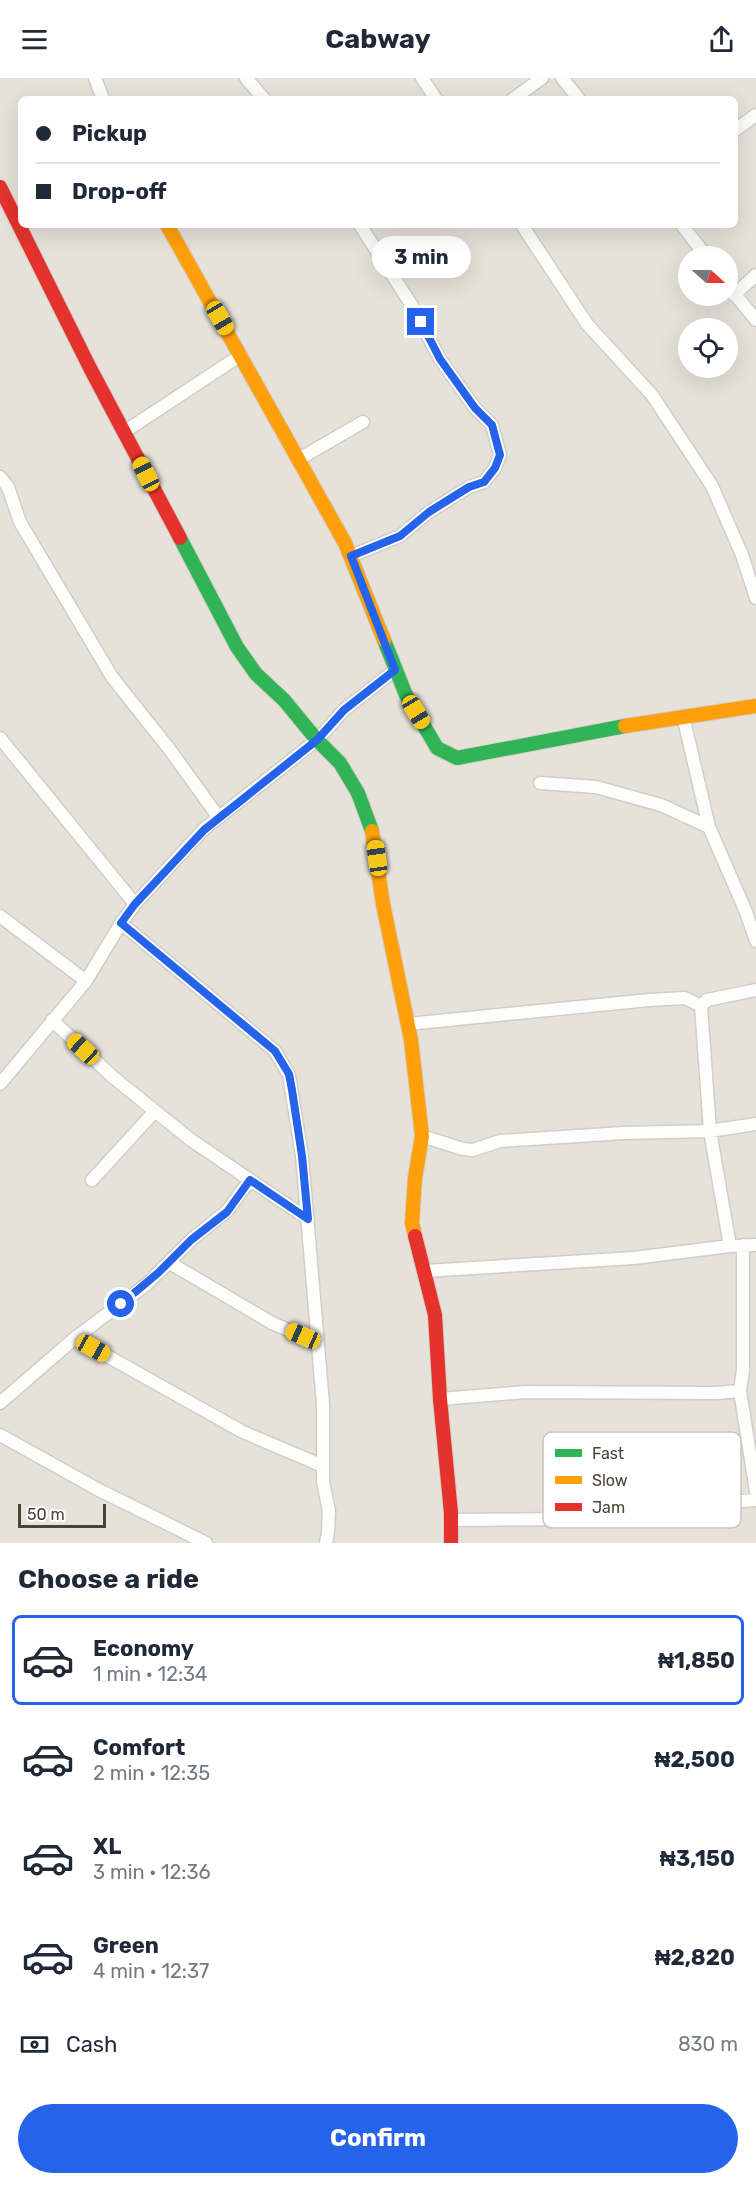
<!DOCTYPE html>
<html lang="en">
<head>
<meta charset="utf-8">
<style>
	body { margin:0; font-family:Rubik,sans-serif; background:#f6f6f7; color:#1f2937; height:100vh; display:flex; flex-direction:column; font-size:22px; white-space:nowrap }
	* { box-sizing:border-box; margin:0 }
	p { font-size:20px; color:#747a83 }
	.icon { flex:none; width:33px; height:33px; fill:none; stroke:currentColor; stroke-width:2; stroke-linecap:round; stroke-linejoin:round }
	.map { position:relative; height:1465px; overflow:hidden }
	.side { display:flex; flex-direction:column; background:#fff; flex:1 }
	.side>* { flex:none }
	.banner { position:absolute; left:18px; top:18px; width:720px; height:132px; border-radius:9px; box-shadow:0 6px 24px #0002; display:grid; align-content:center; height:132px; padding:0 18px; background:#fff }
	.needle { width:39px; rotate:111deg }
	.controls { position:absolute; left:678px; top:168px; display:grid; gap:12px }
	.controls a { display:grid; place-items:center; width:60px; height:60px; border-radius:50%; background:#fff; box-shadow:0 6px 24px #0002; font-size:30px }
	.scale { position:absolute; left:18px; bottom:15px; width:88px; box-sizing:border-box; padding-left:6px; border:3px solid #4a4237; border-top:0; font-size:16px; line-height:21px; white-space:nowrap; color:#4a4237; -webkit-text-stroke:4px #fff; paint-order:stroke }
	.end { position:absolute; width:27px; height:27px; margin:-14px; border:8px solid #2563eb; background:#fff; box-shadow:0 0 0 3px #fff }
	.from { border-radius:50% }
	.bubble { position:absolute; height:42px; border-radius:21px; background:#fff; box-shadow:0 6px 24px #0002; font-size:20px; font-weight:700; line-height:42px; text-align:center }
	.car { position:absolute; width:18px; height:36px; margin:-18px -9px; border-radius:8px; box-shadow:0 0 4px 2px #0007; background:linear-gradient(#f5c518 24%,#345 0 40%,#f5c518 0 76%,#345 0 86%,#f5c518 0) }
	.banner b { display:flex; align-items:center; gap:21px; height:57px; font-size:22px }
	.banner b+b { border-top:2px solid #e0e1e3 }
	.banner i { width:15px; height:15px; background:#1f2937 }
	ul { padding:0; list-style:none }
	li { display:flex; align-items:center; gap:18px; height:90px; margin:0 12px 9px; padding:0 6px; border:3px solid transparent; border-radius:9px }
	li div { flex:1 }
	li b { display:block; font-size:22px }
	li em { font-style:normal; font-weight:700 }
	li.current { border-color:#2563eb }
	li>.icon { width:54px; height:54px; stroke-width:1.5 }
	h2 { padding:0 18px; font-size:27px; line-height:72px }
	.pay { display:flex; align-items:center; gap:15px; height:66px; padding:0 18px; font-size:22px }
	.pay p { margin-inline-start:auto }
	.cta { display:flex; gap:12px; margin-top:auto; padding:12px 18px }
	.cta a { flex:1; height:69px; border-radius:36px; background:#2563eb; color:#fff; font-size:24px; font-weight:700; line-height:69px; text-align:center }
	header { display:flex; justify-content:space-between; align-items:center; height:78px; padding:0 18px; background:#fff; font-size:27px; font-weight:700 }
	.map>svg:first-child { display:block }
	.residential { fill:#e6e2da; fill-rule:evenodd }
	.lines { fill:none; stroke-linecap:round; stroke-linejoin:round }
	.street-casing { stroke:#d0ceca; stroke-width:15 }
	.fast-casing { stroke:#d2cdc4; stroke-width:16 }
	.slow-casing { stroke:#d2cdc4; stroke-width:16 }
	.jam-casing { stroke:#d2cdc4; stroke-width:16 }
	.street { stroke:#fdfdfc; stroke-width:12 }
	.fast { stroke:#30b455; stroke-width:14 }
	.slow { stroke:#ff9f0a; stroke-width:14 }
	.jam { stroke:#e5322d; stroke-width:14 }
	.route { stroke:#2563eb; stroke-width:8 }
	.key { fill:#fff; stroke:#c9c6c3; stroke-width:1.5 }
	.key-label { font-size:16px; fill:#4a4237 }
</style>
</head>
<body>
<header><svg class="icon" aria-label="menu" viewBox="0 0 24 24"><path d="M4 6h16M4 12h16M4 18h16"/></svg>Cabway<svg class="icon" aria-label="share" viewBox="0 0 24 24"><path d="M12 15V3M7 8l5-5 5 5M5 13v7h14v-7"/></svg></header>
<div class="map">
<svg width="756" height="1465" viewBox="0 0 756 1465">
	<rect width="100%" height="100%" fill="#f2f0ed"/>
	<path class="residential" d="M 0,0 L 756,0 L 756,1465 L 0,1465 ZM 21,21 L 735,21 L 735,147 L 21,147 ZM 688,178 L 728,178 L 728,218 L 688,218 ZM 688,250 L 728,250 L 728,290 L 688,290 Z"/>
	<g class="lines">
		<g class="street-casing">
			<path id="street" d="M 95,0 L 103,21
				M 246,0 L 264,21
				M 422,0 L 436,21
				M 562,0 L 579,21
				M 513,21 L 542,0
				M 735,52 L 756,37
				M 522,147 L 587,246 L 652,317 L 712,408 L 742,477 L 756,520
				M 682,147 L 706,178
				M 728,208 L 756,242
				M 734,217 L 756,197
				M 124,354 L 241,277
				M 299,381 L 363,344
				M 0,399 L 8,409 L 20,444 L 112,599 L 170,672 L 219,740
				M 351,478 L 400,458 L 429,434 L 469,409 L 484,404 L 495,390 L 500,377 L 492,347 L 475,330 L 440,281 L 411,226 L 360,147
				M 683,638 L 709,749 L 746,834 L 756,863
				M 0,660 L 135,826
				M 540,705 L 596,709 L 661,727 L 709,749
				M 0,838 L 86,903
				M 121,845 L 275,973 L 289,997 L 302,1078 L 323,1326 L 323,1404 L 329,1433 L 328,1454 L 326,1465
				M 52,942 L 114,1000 L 191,1062 L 308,1141
				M 408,946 L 649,922 L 685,920 L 701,928
				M 0,1006 L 86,903 L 121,845 L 135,826 L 204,751 L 317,662 L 344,632 L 395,592
				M 422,1058 L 463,1071 L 473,1072 L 500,1063 L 623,1055 L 710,1053 L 756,1046
				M 92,1102 L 155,1033
				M 743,1167 L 743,1292 L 740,1313 L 756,1413
				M 730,1168 L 710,1053 L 701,928 L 707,922 L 756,912
				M 170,1185 L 272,1245 L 318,1265
				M 425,1193 L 634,1180 L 730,1168 L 756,1167
				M 75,1260 L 243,1354 L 323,1388
				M 440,1321 L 525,1314 L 716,1315 L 740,1313
				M 0,1325 L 75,1260 L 147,1206 L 191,1162 L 227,1133 L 250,1102
				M 0,1357 L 99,1412 L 206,1465
				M 451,1442 L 571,1441 L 666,1429 L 756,1422"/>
		</g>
		<g class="fast-casing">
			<path id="fast" d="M 180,460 L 237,569 L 256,596 L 284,622 L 317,662 L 340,685 L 358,715 L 372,753
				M 384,562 L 406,617 L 437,670 L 457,680 L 625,648"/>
		</g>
		<g class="slow-casing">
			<path id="slow" d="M 167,147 L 345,465 L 384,562
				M 625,648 L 756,628
				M 372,753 L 383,826 L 411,962 L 422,1058 L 415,1100 L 412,1145 L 415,1158"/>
		</g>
		<g class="jam-casing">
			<path id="jam" d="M 0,109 L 90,290 L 180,460
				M 415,1158 L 435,1237 L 440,1321 L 451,1435 L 451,1465"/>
		</g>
		<use href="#street" class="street"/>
		<use href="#fast" class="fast"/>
		<use href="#slow" class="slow"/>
		<use href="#jam" class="jam"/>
	</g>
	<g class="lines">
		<path class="route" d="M 121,1226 L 158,1195 L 191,1162 L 227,1134 L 250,1102 L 308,1141 L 302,1078 L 292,1012 L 289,996 L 275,973 L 121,845 L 135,826 L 204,752 L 317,662 L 344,632 L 395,592 L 351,478 L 400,458 L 429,434 L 469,409 L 484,404 L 495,390 L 500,377 L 492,347 L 475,330 L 440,281 L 421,244"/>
	</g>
	<rect x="543" y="1354" width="198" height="96" rx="9" class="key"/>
	<rect x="555" y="1371" width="27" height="8" fill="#30b455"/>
	<rect x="555" y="1398" width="27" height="8" fill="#ff9f0a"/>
	<rect x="555" y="1425" width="27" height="8" fill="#e5322d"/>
	<g class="key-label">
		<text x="592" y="1381">Fast</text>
		<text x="592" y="1408">Slow</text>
		<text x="592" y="1435">Jam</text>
	</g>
</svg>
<div class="controls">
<a><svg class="needle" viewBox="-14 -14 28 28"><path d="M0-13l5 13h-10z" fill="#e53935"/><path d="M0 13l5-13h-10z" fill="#747a83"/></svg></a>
<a><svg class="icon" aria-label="locate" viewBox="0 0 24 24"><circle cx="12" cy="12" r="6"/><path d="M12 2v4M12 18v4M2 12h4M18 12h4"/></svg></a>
</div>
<div class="scale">50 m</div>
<i class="end from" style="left:121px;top:1226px"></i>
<i class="end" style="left:421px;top:244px"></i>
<div class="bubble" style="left:372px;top:158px;width:99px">3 min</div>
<i class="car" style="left:220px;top:240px;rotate:150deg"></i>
<i class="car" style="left:146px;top:396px;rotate:333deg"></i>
<i class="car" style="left:416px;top:634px;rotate:149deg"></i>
<i class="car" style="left:377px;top:780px;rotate:352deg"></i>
<i class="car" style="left:83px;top:971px;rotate:313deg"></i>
<i class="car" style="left:303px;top:1258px;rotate:294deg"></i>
<i class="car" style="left:93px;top:1270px;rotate:119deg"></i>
<div class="banner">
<b><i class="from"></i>Pickup</b>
<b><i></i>Drop-off</b>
</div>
</div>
<section class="side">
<h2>Choose a ride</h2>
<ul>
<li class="current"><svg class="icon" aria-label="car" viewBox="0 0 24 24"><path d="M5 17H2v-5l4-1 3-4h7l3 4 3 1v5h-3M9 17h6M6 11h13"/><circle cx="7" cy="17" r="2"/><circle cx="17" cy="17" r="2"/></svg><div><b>Economy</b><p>1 min · 12:34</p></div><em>₦1,850</em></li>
<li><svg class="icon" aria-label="car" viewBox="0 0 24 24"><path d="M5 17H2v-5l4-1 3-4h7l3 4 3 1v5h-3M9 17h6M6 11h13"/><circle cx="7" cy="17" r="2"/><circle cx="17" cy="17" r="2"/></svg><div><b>Comfort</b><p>2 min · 12:35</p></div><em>₦2,500</em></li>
<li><svg class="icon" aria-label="car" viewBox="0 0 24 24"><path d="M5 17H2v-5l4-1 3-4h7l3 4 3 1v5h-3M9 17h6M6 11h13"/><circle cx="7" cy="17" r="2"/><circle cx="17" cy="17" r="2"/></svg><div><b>XL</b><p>3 min · 12:36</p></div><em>₦3,150</em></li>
<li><svg class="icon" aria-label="car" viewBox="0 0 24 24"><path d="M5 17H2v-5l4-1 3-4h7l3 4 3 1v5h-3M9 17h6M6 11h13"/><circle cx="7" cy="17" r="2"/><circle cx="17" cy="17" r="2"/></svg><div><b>Green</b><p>4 min · 12:37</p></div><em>₦2,820</em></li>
</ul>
<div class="pay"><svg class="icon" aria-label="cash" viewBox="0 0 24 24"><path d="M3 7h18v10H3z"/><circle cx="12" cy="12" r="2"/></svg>Cash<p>830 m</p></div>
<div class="cta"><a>Confirm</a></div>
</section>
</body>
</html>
